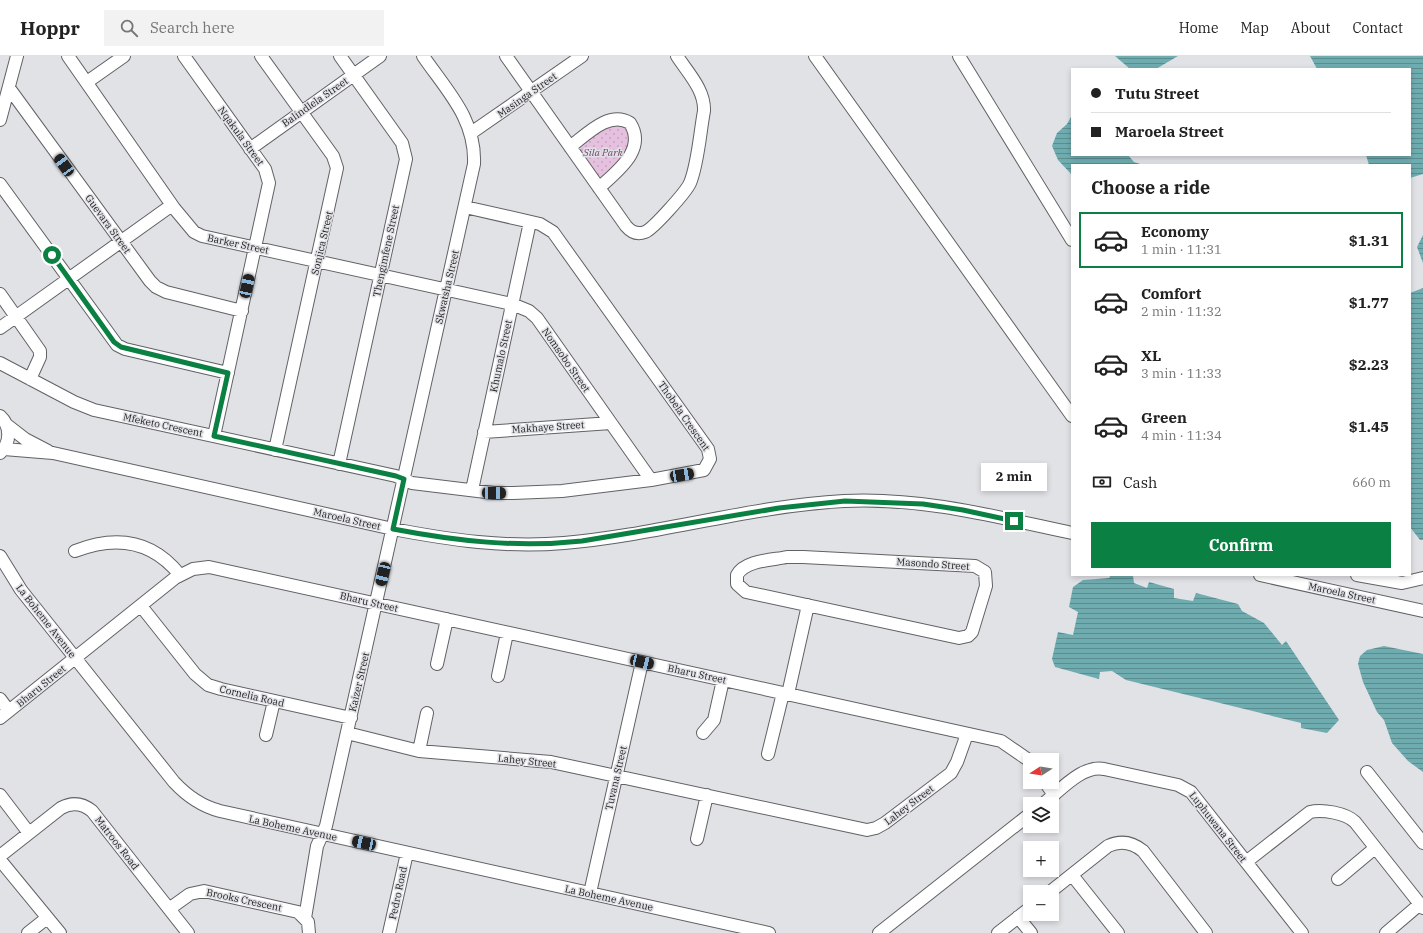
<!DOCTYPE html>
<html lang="en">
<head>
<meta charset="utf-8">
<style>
	body { margin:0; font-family:"IBM Plex Serif",serif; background:#f2f2f2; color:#222; height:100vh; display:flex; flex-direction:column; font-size:15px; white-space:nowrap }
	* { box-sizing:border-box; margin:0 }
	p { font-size:13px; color:#767676 }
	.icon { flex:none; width:22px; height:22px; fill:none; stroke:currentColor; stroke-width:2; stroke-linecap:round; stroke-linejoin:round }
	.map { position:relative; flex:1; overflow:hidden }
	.drawer { position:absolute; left:1071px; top:108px; width:340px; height:412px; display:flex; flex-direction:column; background:#fff; border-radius:0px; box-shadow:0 2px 6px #0003 }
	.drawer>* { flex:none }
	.hud { position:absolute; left:1071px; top:12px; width:340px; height:88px; border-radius:0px; box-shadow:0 2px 6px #0003; display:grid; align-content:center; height:88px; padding:0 20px; background:#fff }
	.needle { width:26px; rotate:258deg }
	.controls { position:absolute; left:1023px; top:697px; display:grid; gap:8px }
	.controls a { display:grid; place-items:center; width:36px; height:36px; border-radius:0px; background:#fff; box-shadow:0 2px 6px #0003; font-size:20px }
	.end { position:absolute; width:18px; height:18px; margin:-9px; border:5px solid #0b8043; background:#fff; box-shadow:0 0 0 2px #fff }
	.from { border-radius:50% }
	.bubble { position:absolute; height:28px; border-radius:0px; background:#fff; box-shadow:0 2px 6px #0003; font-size:13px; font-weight:700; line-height:28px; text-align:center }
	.car { position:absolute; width:12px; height:24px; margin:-12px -6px; border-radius:5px; box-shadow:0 0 3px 1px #0007; background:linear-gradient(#222 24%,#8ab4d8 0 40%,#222 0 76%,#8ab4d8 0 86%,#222 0) }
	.hud b { display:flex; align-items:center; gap:14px; height:38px; font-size:15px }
	.hud b+b { border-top:1px solid #e0e0e0 }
	.hud i { width:10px; height:10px; background:#222 }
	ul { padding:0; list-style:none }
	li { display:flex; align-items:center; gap:12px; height:56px; margin:0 8px 6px; padding:0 12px; border:2px solid transparent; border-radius:0px }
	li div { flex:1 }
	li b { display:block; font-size:15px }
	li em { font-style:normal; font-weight:700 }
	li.on { border-color:#0b8043 }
	li>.icon { width:36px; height:36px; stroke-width:1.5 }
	h2 { padding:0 20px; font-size:18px; line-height:48px }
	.pay { display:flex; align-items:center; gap:10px; height:44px; padding:0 20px; font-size:15px }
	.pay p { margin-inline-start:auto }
	.cta { display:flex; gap:8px; margin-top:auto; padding:8px 20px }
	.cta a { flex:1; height:46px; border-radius:0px; background:#0b8043; color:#fff; font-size:16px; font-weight:700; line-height:46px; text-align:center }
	header { display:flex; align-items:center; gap:24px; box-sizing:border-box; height:56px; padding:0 20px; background:#fff; border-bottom:1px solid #e0e0e0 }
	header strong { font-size:19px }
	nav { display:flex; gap:22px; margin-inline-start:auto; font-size:14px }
	.search { width:280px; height:36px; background:#f2f2f2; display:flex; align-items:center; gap:10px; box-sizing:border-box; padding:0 14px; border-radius:0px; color:#767676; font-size:15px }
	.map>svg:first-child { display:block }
	.grass { fill:url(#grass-dots) }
	.water { fill:url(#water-rules) }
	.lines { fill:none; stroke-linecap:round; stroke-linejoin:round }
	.minor-casing { stroke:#606264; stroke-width:14 }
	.minor { stroke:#fff; stroke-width:12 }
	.route { stroke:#0b8043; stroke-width:5 }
	.labels { text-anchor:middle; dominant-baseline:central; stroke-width:3; stroke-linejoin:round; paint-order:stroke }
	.street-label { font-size:10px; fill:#232324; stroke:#e1e2e6 }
	.park-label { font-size:10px; font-style:italic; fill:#74416d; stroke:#e1e2e6 }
</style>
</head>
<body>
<header>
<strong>Hoppr</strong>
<div class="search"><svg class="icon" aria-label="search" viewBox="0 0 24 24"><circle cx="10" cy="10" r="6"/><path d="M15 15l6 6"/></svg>Search here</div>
<nav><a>Home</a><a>Map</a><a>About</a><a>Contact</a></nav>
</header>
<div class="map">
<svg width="1423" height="877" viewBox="0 0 1423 877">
	<defs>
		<pattern id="grass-dots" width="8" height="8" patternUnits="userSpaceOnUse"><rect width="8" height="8" fill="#e5c0df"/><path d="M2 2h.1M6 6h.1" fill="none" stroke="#c4a5bf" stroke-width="1.8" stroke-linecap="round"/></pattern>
		<pattern id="water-rules" width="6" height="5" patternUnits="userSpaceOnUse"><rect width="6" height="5" fill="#6facb0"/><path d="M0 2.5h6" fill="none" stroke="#5b8c8f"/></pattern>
	</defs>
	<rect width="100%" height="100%" fill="#e1e2e6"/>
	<path class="grass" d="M 616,67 L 628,72 C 632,99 621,104 603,121 L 597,120 L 580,95 C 580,83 603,74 611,68 Z"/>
	<path class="water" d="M 1115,0 L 1178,0 L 1156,13 L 1130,13 Z
		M 1310,0 L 1423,0 L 1423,118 L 1410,122 L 1410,109 L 1369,109 L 1366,99 L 1410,99 L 1410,13 L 1317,13 Z
		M 1072,59 L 1072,99 L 1128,99 L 1134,106 L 1143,109 L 1072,109 L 1072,119 L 1058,104 L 1052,90 L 1057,77 L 1067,68 Z
		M 1423,179 L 1423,207 L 1417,191 Z
		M 1423,232 L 1423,484 L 1420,484 L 1410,471 L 1410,237 Z
		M 1111,519 L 1133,520 L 1134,527 L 1147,532 L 1149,526 L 1174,533 L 1174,542 L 1193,545 L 1196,537 L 1238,548 L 1242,555 L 1264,567 L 1282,589 L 1286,585 L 1339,664 L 1327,677 L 1301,672 L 1301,667 L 1126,624 L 1112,615 L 1100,616 L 1099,623 L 1055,611 L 1052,603 L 1058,576 L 1073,579 L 1078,556 L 1069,551 L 1073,531 L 1083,524 L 1109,522 Z
		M 1384,590 L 1423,598 L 1423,716 L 1408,705 L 1392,687 L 1384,664 L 1377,656 L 1363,626 L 1358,608 L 1360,600 L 1367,594 Z"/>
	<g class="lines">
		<g class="minor-casing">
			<path id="minor" d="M 68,0 L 174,152 L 194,176 L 202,180 L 512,248 L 529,255 L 537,262 L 651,424
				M 184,0 L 265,113 L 269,127 L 214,380
				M 261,0 L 333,100 L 337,112 L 275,394
				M 506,0 L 626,170 C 631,176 637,179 645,176 C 653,173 686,136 690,127 C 698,108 700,76 704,55 C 705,34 688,17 677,0
				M 815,0 L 1072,360
				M 959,0 L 1072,184
				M 87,26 L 124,0
				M 9,32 L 150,225 L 156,231 L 166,236 L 242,255
				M 0,64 L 17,0
				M 471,77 L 582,0
				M 570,91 C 586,79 609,54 630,67 C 647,94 617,115 599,132
				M 250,93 L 380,0
				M 0,128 L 117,289 L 125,293 L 228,317
				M 0,238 L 40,295 L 40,301 L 30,323
				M 0,272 L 172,149
				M 0,307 L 74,346 L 94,354 L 396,420 L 412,427 L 494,437 L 513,437 L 562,435 L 651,424 L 704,414 L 710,403 L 708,393 L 553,176 L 540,168 L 465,151
				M 0,360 C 11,370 11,387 0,397
				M 7,369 L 25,383 L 48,395
				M 484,376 L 611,367
				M 4,393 L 53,397 L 393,473 C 450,484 506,492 564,487 C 658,479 750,450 844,445 C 922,441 997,461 1072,477
				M 339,408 L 406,103 L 402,87 L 340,0
				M 472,434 L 530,166
				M 75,495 C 116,479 152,484 180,519
				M 0,500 L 21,534 L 174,726 C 187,740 201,750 220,755 L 769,877
				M 787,501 L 803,501 L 975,510 L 985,516 L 986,530 L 972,576 L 968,580 L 959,582 L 746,536 L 737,528 L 737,519 C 745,504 773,504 787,501 Z
				M 1260,519 L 1423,555
				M 1357,519 L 1402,527 L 1423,522
				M 141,550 L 195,618 L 208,629 L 221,633 L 351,662
				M 437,608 L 447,563
				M 498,620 L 507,577
				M 788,638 L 808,549
				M 0,643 L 9,655
				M 0,662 L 175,522 L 193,513 L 209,511 L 1001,685 L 1030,705
				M 347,677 L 419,695 L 551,706 L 867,774 L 876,772 L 885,767 L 951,717 L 957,706 L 967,678
				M 703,677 L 714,664 L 723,624
				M 266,679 L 274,645
				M 419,695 L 427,657
				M 768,698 L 783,637
				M 1367,716 L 1423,787
				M 1045,726 L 1054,739
				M 0,739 L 29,777
				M 1043,748 C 1060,735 1081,709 1104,713 L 1178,729 L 1191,736 L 1302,877
				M 697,783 L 707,739
				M 0,800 L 61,752 C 72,746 82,747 92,755 L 188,877
				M 0,804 L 60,877
				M 1246,806 L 1310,756 C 1322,753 1346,757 1355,766 L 1423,852
				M 1072,819 L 1118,877
				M 1338,823 L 1375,792
				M 1050,836 L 1108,790 C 1121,784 1132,786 1143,795 L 1206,877
				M 590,837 L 642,606
				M 169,853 L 190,838 L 204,835 L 298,856 L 308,866 L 309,877
				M 1018,861 L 1031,877
				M 305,862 L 317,790 L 326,770 L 474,108 C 476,63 447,35 423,0
				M 28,877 L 47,862
				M 389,877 L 407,797
				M 879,877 L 1030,758
				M 998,877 L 1030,852
				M 1386,877 L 1420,848"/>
		</g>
		<use href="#minor" class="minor"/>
	</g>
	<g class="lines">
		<path class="route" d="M 52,199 L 114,286 L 121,291 L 228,317 L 214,380 L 396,420 L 404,423 L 393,473 C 456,485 518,492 582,485 L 779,452 L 845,445 L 923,448 L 963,454 L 1014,465"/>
	</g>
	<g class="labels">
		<g class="street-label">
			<text transform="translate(527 39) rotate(-35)">Masinga Street</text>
			<text transform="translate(315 46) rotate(-35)">Balindlela Street</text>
			<text transform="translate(241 80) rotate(54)">Nqakula Street</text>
			<text transform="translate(108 168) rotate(54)">Guevara Street</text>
			<text transform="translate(322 187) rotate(-77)">Sonjica Street</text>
			<text transform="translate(238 188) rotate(12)">Barker Street</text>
			<text transform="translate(386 195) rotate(-78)">Thengimfene Street</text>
			<text transform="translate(447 231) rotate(-77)">Skwatsha Street</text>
			<text transform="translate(501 300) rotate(-78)">Khumalo Street</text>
			<text transform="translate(566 304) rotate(55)">Nomsobo Street</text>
			<text transform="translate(684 360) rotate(55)">Thobela Crescent</text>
			<text transform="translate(163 369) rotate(12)">Mfeketo Crescent</text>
			<text transform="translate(548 371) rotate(-4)">Makhaye Street</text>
			<text transform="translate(347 463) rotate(13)">Maroela Street</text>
			<text transform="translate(933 508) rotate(4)">Masondo Street</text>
			<text transform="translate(1342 537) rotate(12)">Maroela Street</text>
			<text transform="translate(369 546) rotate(13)">Bharu Street</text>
			<text transform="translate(46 565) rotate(52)">La Boheme Avenue</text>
			<text transform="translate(697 618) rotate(12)">Bharu Street</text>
			<text transform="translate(359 626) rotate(-77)">Kaizer Street</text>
			<text transform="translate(41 630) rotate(-39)">Bharu Street</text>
			<text transform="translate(252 640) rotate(13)">Cornelia Road</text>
			<text transform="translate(527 705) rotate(6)">Lahey Street</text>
			<text transform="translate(616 722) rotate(-77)">Tuvana Street</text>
			<text transform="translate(909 749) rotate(-37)">Lahey Street</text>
			<text transform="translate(1218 771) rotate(52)">Luphuwana Street</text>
			<text transform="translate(293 772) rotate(12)">La Boheme Avenue</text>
			<text transform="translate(117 787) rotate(52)">Matroos Road</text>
			<text transform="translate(398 837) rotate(-78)">Pedro Road</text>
			<text transform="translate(609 842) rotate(12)">La Boheme Avenue</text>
			<text transform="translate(244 844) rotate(12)">Brooks Crescent</text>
		</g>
		<g class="park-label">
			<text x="603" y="96">Sila Park</text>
		</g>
	</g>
</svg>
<div class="controls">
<a><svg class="needle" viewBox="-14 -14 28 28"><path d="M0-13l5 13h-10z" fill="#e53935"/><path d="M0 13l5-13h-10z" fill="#767676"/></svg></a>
<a><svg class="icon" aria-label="layers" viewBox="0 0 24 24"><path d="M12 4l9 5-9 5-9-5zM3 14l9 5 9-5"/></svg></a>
<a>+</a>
<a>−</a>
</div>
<i class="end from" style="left:52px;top:199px"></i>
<i class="end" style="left:1014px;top:465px"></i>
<div class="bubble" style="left:981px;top:407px;width:66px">2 min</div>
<i class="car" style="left:64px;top:109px;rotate:324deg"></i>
<i class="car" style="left:247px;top:230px;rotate:12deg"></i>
<i class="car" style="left:682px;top:419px;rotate:81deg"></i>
<i class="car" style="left:494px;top:437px;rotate:91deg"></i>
<i class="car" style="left:383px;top:518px;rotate:193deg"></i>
<i class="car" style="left:642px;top:606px;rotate:103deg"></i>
<i class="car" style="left:364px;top:787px;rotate:282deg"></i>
<div class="hud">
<b><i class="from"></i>Tutu Street</b>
<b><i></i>Maroela Street</b>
</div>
<section class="drawer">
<h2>Choose a ride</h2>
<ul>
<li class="on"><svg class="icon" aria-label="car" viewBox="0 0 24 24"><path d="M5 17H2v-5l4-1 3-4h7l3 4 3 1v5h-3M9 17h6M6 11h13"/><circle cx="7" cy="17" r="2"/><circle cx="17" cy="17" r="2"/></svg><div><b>Economy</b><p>1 min · 11:31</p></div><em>$1.31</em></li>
<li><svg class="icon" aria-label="car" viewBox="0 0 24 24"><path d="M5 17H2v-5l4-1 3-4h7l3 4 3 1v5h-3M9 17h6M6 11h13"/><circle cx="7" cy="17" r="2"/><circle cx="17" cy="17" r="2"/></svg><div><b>Comfort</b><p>2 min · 11:32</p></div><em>$1.77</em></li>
<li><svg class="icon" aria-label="car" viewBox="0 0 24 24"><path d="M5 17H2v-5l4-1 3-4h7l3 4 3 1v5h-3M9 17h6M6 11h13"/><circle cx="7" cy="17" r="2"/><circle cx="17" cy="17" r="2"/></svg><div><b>XL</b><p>3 min · 11:33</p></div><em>$2.23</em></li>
<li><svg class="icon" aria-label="car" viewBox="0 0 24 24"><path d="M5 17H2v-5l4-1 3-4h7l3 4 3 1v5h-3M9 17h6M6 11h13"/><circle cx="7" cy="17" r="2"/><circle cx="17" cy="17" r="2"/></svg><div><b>Green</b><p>4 min · 11:34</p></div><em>$1.45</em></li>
</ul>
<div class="pay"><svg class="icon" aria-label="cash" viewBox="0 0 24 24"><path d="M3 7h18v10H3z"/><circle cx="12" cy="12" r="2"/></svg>Cash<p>660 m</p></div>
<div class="cta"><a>Confirm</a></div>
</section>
</div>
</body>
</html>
